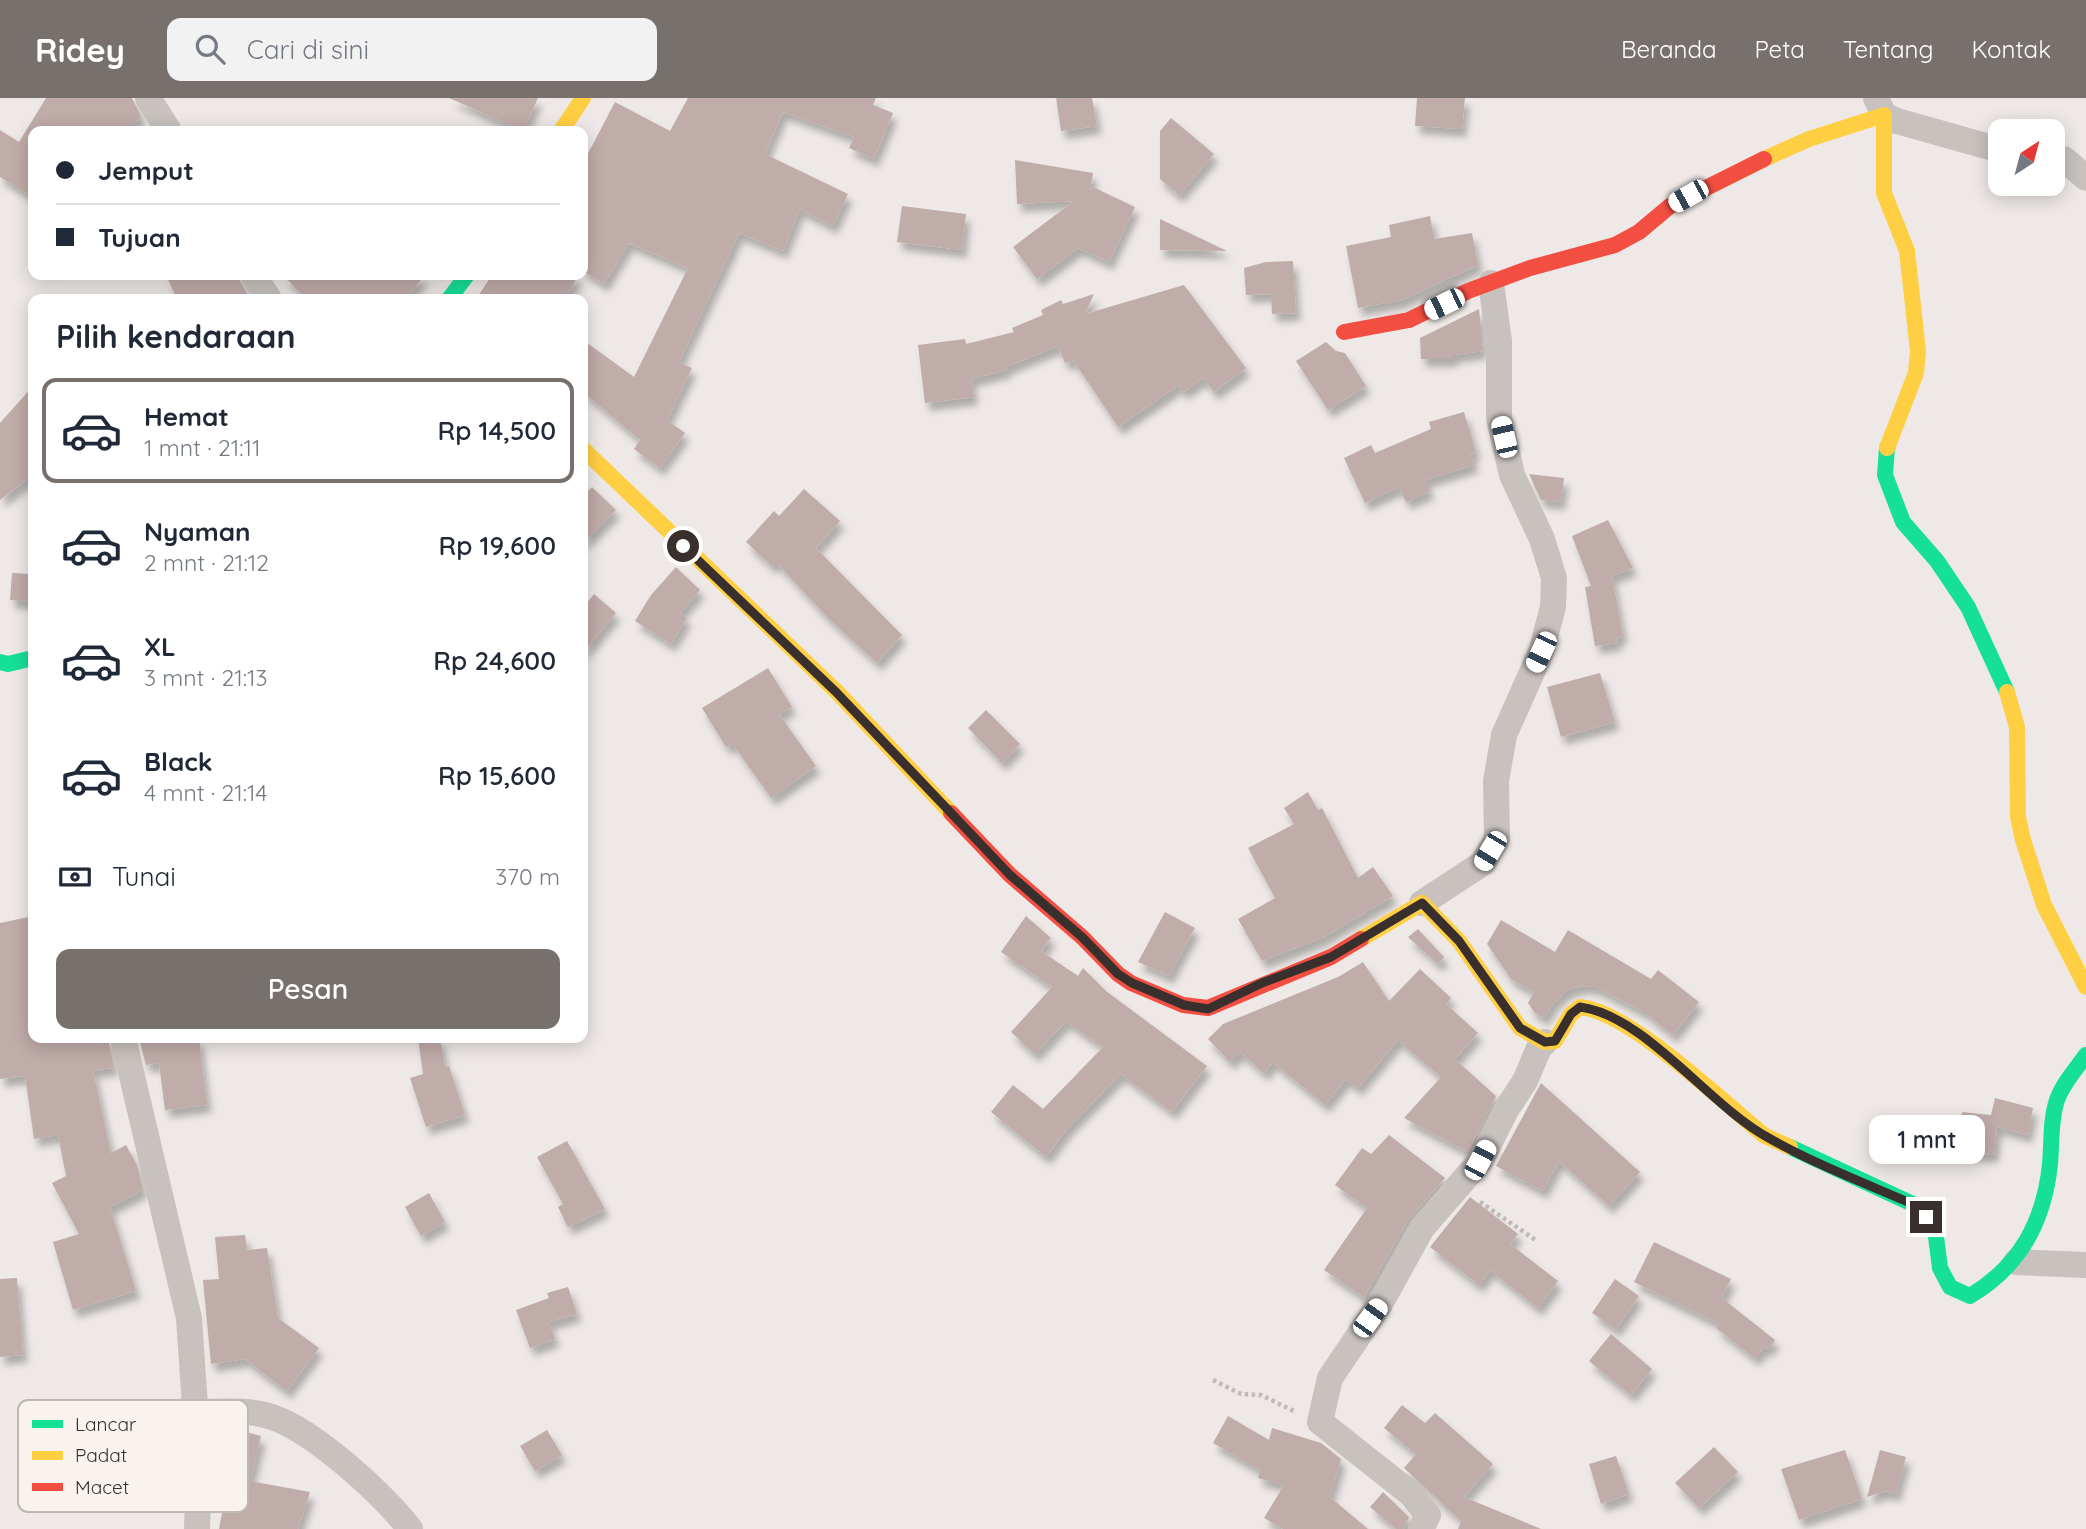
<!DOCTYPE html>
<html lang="id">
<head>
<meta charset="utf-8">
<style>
	body { margin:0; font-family:Quicksand,sans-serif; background:#f2f2f3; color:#1f2937; height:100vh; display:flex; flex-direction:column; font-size:26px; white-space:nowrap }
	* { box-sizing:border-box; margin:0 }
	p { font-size:23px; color:#747a83 }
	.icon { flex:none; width:38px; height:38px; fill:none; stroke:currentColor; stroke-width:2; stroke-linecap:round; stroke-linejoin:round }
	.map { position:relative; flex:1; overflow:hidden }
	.drawer { position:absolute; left:28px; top:196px; width:560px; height:749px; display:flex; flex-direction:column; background:#fff; border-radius:14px; box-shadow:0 4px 18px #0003 }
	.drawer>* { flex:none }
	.banner { position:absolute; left:28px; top:28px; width:560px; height:154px; border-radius:14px; box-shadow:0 4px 18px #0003; display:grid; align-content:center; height:154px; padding:0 28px; background:#fff }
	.needle { width:46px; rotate:36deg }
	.buttons { position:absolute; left:1988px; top:21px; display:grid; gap:14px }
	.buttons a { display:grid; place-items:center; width:77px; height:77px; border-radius:14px; background:#fff; box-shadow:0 4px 18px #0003; font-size:35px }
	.end { position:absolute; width:32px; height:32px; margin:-16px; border:9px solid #392f2c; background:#fff; box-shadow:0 0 0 4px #fff }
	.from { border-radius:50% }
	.bubble { position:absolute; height:49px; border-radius:14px; background:#fff; box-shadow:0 4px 18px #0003; font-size:23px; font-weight:600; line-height:49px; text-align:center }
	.car { position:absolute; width:21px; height:42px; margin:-21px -10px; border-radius:9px; box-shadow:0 0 5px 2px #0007; background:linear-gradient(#fff 24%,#345 0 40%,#fff 0 76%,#345 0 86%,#fff 0) }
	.banner b { display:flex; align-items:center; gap:24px; height:66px; font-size:26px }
	.banner b+b { border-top:2px solid #e0e1e3 }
	.banner i { width:18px; height:18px; background:#1f2937 }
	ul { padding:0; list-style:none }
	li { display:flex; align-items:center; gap:21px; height:105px; margin:0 14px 10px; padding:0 14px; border:4px solid transparent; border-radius:14px }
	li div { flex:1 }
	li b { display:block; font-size:26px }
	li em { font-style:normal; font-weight:600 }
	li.on { border-color:#78706d }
	li>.icon { width:63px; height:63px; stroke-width:1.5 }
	h2 { padding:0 28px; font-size:32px; line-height:84px }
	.pay { display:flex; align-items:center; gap:18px; height:77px; padding:0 28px; font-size:26px }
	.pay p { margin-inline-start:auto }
	.cta { display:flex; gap:14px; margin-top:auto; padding:14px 28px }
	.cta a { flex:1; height:80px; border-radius:14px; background:#78706d; color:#fff; font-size:28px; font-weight:600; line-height:80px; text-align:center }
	header { display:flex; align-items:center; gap:42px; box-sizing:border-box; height:98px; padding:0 35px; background:#78706d; color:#fff }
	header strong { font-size:33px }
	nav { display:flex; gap:38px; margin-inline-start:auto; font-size:24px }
	.search { width:490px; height:63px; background:#f2f2f3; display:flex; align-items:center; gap:18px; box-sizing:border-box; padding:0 24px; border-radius:14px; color:#747a83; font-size:26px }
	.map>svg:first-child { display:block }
	.building { fill:#c0aca9; filter:url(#shadow) }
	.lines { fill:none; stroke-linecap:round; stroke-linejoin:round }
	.path { stroke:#c0bab7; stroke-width:4.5; stroke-dasharray:3.5 3.5; stroke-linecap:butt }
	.street { stroke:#c8c2be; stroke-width:26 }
	.fast { stroke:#16e098; stroke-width:16 }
	.slow { stroke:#ffcf43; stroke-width:16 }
	.jam { stroke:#f24e42; stroke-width:16 }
	.route { stroke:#392f2c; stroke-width:9 }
	.key { fill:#f9f3ee; stroke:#bfb8b4; stroke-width:2 }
	.key-label { font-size:19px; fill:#392f2c }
</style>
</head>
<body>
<header>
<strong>Ridey</strong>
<div class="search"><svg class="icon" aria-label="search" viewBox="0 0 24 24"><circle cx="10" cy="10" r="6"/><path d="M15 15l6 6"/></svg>Cari di sini</div>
<nav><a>Beranda</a><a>Peta</a><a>Tentang</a><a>Kontak</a></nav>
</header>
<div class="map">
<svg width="2086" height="1431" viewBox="0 0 2086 1431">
	<defs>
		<filter id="shadow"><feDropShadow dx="4.5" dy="8" stdDeviation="3.5" flood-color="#0004"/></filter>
	</defs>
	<rect width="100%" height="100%" fill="#eee9e6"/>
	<path class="building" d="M 46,0 L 132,0 L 141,18 L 127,33 L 33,33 L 33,99 L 0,79 L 0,32 L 19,44 Z
		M 449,0 L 538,0 L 523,33 Z
		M 688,0 L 876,0 L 873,7 L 893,15 L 874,61 L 849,50 L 854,39 L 783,14 L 765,56 L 848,96 L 833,128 L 800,111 L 783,153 L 739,135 L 679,264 L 692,270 L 667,322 L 685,335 L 660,370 L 634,351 L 640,342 L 583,294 L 583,242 L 634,279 L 688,170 L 629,145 L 604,186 L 583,173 L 583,65 L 615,4 L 670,33 Z
		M 1056,0 L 1092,0 L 1097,28 L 1061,33 Z
		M 1417,0 L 1465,0 L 1462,31 L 1415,28 Z
		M 1171,20 L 1214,56 L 1179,97 L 1160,81 L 1160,33 Z
		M 1015,62 L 1093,75 L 1090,92 L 1093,89 L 1135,109 L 1109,164 L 1078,150 L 1037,181 L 1013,149 L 1074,103 L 1017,106 Z
		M 902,108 L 966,116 L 962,152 L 897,144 Z
		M 1430,118 L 1434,141 L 1472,135 L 1478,167 L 1402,202 L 1358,210 L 1346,148 L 1391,139 L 1389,127 Z
		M 1160,121 L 1227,153 L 1160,152 Z
		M 1293,163 L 1296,215 L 1272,216 L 1271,196 L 1246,197 L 1244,170 L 1266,164 Z
		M 166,177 L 237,177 L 250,201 L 177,201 Z
		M 283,177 L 425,177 L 405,201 L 306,201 Z
		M 492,177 L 579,177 L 564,201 L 476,201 Z
		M 1184,187 L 1246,270 L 1214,294 L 1203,280 L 1183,294 L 1179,287 L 1118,329 L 1073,262 L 1065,265 L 1058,248 L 1006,269 L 1007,272 L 971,281 L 974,299 L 925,305 L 918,247 L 965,241 L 966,246 L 1014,234 L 1012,230 L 1043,217 L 1041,212 L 1061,202 L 1063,206 L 1094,196 L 1085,216 Z
		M 1479,211 L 1483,253 L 1453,257 L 1453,261 L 1421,261 L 1420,240 Z
		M 1326,244 L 1336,253 L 1345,255 L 1366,288 L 1328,312 L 1296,263 Z
		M 33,288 L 33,377 L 0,402 L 0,325 Z
		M 1464,314 L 1476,354 L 1471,356 L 1474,367 L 1425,382 L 1430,393 L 1406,404 L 1399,389 L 1365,405 L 1344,360 L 1371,347 L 1375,355 L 1431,331 L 1429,324 Z
		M 1529,376 L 1564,380 L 1561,404 L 1541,402 Z
		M 592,389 L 616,412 L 583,445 L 583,398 Z
		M 804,391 L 840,423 L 816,450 L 902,537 L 877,565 L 826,518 L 776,464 L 772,468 L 746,444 L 774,413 L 779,418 Z
		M 1608,422 L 1633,470 L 1612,478 L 1623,538 L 1616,540 L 1617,545 L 1595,548 L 1585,489 L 1591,488 L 1572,438 Z
		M 676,469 L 700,492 L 680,515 L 687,520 L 671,546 L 635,523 L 651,497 Z
		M 12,475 L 33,476 L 33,504 L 10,502 Z
		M 594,496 L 616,515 L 583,555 L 583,510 Z
		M 768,570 L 792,609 L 779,616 L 816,668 L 771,700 L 732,645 L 726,649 L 702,610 Z
		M 1600,575 L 1615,624 L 1561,639 L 1547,589 Z
		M 986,612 L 1020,646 L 1002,665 L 968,630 Z
		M 1308,694 L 1318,712 L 1322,710 L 1358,780 L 1373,769 L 1393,798 L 1322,840 L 1262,863 L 1238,821 L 1275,800 L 1248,750 L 1294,726 L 1284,710 Z
		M 1165,814 L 1195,830 L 1169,878 L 1138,864 Z
		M 33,818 L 33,940 L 108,940 L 114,970 L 93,972 L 111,1055 L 126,1047 L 137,1067 L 143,1092 L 110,1109 L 136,1193 L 73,1212 L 53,1144 L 79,1136 L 52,1085 L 66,1078 L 58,1037 L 34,1041 L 25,978 L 0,981 L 0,825 Z
		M 1026,818 L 1051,840 L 1041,853 L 1078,878 L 1083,870 L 1106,893 L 1207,968 L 1172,1014 L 1121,976 L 1067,1031 L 1046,1059 L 991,1014 L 1013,987 L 1043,1011 L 1103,949 L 1066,923 L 1035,956 L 1011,934 L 1052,889 L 1001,854 Z
		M 1501,822 L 1555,854 L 1568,832 L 1651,881 L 1658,872 L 1699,904 L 1673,937 L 1644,914 L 1595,889 L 1581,888 L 1567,892 L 1553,905 L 1544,920 L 1534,914 L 1528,905 L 1534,894 L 1511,881 L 1487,846 Z
		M 1418,831 L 1444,859 L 1438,866 L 1408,839 Z
		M 1363,864 L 1389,903 L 1420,871 L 1451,900 L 1446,906 L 1478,935 L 1455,961 L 1496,998 L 1468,1054 L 1404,1020 L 1441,979 L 1398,942 L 1358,990 L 1346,981 L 1325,1007 L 1273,964 L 1264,975 L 1240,954 L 1230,964 L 1208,941 L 1223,926 L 1338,879 Z
		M 139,940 L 199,940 L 207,1007 L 165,1012 L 159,965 L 146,967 Z
		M 418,940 L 440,940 L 445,969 L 449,968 L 465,1017 L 426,1029 L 410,980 L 423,976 Z
		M 1541,985 L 1640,1074 L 1609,1108 L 1559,1063 L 1543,1093 L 1496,1068 Z
		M 1995,1000 L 2033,1010 L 2028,1037 L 1997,1029 L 1994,1057 L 1959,1054 L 1962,1014 L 1991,1017 Z
		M 1389,1037 L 1445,1080 L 1408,1122 L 1364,1199 L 1324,1172 L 1367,1110 L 1335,1087 L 1362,1050 L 1371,1056 Z
		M 567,1043 L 605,1111 L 568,1129 L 558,1109 L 563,1106 L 537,1059 Z
		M 429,1095 L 445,1124 L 421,1138 L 405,1109 Z
		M 1470,1099 L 1518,1136 L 1510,1146 L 1558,1183 L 1538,1210 L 1490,1172 L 1479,1187 L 1430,1149 Z
		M 245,1137 L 247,1152 L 267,1150 L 278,1220 L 319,1250 L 287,1293 L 245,1261 L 211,1266 L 203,1182 L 219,1181 L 215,1139 Z
		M 1654,1144 L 1731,1181 L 1722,1200 L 1775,1242 L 1769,1251 L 1764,1249 L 1755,1260 L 1716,1230 L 1720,1226 L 1634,1184 Z
		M 17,1180 L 23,1257 L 0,1259 L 0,1181 Z
		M 1615,1181 L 1639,1198 L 1616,1231 L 1592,1215 Z
		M 568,1189 L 577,1216 L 549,1224 L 555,1241 L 530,1250 L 516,1212 L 549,1200 L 547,1195 Z
		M 1611,1236 L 1652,1271 L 1631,1297 L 1589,1263 Z
		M 1402,1307 L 1425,1325 L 1435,1315 L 1493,1366 L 1464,1399 L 1541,1431 L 1458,1431 L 1461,1423 L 1404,1370 L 1416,1356 L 1384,1330 Z
		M 1228,1318 L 1269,1342 L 1272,1330 L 1321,1345 L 1341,1361 L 1330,1399 L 1368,1431 L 1283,1431 L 1264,1420 L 1284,1387 L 1258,1380 L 1260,1372 L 1213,1345 Z
		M 227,1329 L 261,1338 L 250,1383 L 310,1394 L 298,1431 L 219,1431 L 231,1369 L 218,1366 Z
		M 547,1332 L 562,1357 L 535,1373 L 520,1348 Z
		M 1714,1349 L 1738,1374 L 1699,1410 L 1675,1385 Z
		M 1845,1352 L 1862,1401 L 1799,1422 L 1781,1371 Z
		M 1880,1352 L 1906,1359 L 1896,1396 L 1885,1393 L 1867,1399 Z
		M 1616,1358 L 1629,1396 L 1601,1406 L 1589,1366 Z
		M 1383,1394 L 1409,1419 L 1403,1431 L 1396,1431 L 1370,1409 Z"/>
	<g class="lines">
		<path class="path" d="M 1480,1104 L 1537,1143
			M 1213,1282 L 1241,1296 L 1261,1297 L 1296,1314"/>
		<path class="street" d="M 148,0 L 169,33
			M 1876,0 L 1884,17 L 1897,23 L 2000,52
			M 2053,60 L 2064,61 L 2086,80
			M 253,177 L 269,201
			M 1422,805 L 1483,765 L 1497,741 L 1496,683 L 1504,637 L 1541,554 L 1553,509 L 1554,480 L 1542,441 L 1512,377 L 1499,320 L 1499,243 L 1491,185
			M 123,940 L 189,1220 L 199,1367 L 197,1431
			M 2016,1164 L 2086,1167
			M 196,1314 C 221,1314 249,1311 272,1319 C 314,1333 383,1396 410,1431
			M 1421,1431 L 1428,1417 L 1411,1396 L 1320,1324 L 1330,1280 L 1380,1206 L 1422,1130 L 1481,1062 L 1506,1012 L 1525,983 L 1539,950 L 1545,944"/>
		<path class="fast" d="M 449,201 L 467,177
			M 1887,350 L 1885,377 L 1903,424 L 1937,463 L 1968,509 L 2007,594
			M 0,564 L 8,566 L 33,560
			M 1790,1049 L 1917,1108 L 1935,1131 L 1940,1170 L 1950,1189 L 1970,1198 C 2020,1168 2044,1124 2050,1066 C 2052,1045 2050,1023 2057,1002 C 2063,985 2076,971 2086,957"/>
		<path class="slow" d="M 561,33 L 583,0
			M 1764,61 L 1809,41 L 1884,17 L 1884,95 L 1907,153 L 1918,253 L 1916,275 L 1887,350
			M 583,351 L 837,594 L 951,715
			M 2007,594 L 2017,629 L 2018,719 L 2023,742 L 2044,807 L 2086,889
			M 1361,841 L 1422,805 L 1459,843 L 1520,930 L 1545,944 L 1555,943 L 1571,916 L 1580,909 C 1629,913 1724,1005 1765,1038 L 1790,1049"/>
		<path class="jam" d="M 1344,234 L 1409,222 L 1468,193 L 1530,170 L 1615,147 L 1639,134 L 1670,108 L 1764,61
			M 951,715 L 1010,777 L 1082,839 L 1118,876 L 1131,885 L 1183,907 L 1208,910 L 1331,859 L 1361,841"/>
	</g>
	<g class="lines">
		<path class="route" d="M 683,448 L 836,594 L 1010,777 L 1082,839 L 1118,876 L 1132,885 L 1184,907 L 1208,911 L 1262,885 L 1331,859 L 1422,805 L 1459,843 L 1520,930 L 1545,944 L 1555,943 L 1571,916 L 1580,909 C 1644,917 1709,1007 1767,1039 C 1814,1066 1867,1086 1917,1108 L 1926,1119"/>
	</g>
	<rect x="18" y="1302" width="230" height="112" rx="10" class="key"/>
	<rect x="32" y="1322" width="31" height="8" fill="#16e098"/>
	<rect x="32" y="1353" width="31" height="9" fill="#ffcf43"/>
	<rect x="32" y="1385" width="31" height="8" fill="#f24e42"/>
	<g class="key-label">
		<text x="75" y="1333">Lancar</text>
		<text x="75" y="1364">Padat</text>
		<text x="75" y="1396">Macet</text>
	</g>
</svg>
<div class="buttons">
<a><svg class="needle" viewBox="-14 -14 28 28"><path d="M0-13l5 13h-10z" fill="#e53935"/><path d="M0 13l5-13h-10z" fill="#747a83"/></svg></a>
</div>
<i class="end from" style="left:683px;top:448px"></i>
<i class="end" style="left:1926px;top:1119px"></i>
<div class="bubble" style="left:1869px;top:1017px;width:116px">1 mnt</div>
<i class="car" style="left:1688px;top:98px;rotate:241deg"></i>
<i class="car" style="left:1444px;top:206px;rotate:244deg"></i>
<i class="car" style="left:1504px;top:339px;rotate:347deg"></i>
<i class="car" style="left:1541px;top:554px;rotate:205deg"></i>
<i class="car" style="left:1490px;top:753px;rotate:211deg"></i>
<i class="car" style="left:1480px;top:1062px;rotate:28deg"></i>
<i class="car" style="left:1370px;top:1220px;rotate:36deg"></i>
<div class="banner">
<b><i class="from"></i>Jemput</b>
<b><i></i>Tujuan</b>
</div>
<section class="drawer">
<h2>Pilih kendaraan</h2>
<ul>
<li class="on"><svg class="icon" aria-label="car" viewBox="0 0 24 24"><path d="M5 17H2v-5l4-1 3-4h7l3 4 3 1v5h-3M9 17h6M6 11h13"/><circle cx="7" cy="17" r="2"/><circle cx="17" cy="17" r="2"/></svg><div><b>Hemat</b><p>1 mnt · 21:11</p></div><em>Rp 14,500</em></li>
<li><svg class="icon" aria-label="car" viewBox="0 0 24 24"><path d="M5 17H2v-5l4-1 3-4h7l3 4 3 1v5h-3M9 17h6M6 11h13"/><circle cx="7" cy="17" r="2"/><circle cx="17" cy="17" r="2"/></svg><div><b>Nyaman</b><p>2 mnt · 21:12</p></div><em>Rp 19,600</em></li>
<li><svg class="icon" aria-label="car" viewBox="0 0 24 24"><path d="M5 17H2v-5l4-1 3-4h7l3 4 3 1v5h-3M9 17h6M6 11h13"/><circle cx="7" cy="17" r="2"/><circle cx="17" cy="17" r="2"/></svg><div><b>XL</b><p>3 mnt · 21:13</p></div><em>Rp 24,600</em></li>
<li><svg class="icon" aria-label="car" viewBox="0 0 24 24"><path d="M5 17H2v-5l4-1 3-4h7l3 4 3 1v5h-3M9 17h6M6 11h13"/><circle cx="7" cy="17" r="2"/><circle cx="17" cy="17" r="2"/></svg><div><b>Black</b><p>4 mnt · 21:14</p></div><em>Rp 15,600</em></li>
</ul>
<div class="pay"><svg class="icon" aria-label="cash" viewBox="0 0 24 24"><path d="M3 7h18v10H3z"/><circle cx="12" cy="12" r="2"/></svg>Tunai<p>370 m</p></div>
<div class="cta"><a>Pesan</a></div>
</section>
</div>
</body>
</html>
